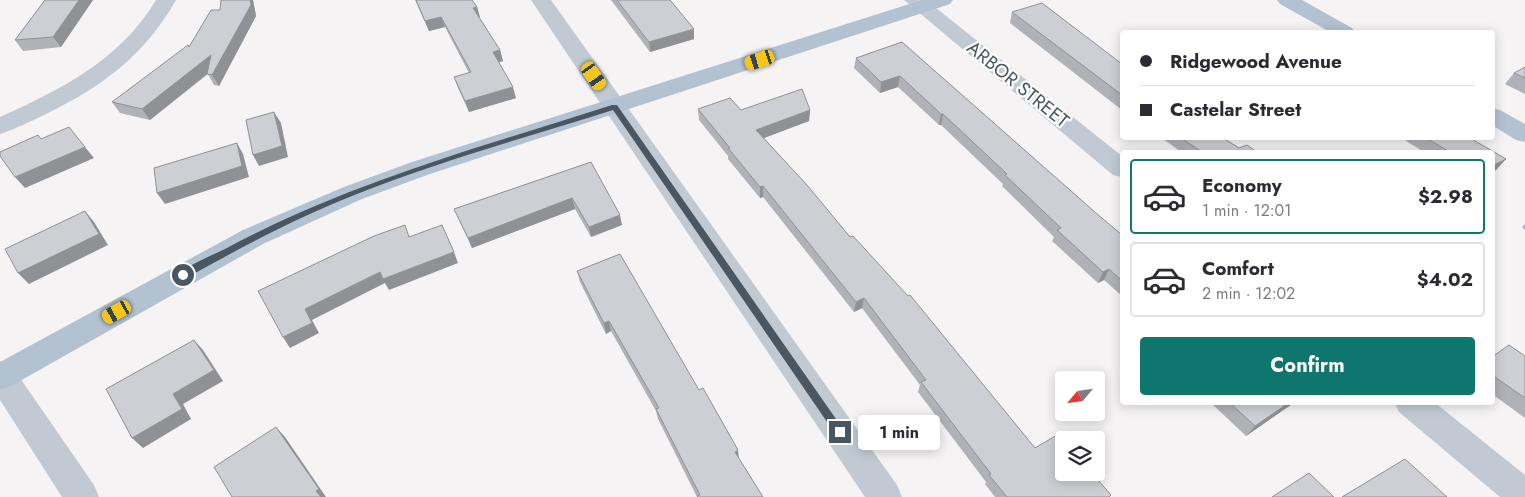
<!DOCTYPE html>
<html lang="en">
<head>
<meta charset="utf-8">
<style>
	body { margin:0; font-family:Jost,sans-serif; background:#f7f7f7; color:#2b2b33; height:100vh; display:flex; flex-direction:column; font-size:19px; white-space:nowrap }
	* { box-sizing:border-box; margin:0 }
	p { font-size:16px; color:#7c7c81 }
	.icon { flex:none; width:28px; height:28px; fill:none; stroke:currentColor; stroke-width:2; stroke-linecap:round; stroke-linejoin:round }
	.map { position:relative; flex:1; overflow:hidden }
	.panel { position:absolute; left:1120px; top:150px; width:375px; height:255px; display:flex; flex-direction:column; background:#fff; border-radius:5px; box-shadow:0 2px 12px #0003 }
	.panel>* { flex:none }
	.guide { position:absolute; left:1120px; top:30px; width:375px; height:110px; border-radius:5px; box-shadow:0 2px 12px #0003; display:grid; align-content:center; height:110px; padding:0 20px; background:#fff }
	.needle { width:32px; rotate:241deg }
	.controls { position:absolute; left:1055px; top:371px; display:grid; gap:10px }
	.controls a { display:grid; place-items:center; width:50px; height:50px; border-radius:5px; background:#fff; box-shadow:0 2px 12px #0003; font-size:25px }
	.end { position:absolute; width:22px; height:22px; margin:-11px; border:6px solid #4a5661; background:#fff; box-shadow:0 0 0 2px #fff }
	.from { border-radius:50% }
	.bubble { position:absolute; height:35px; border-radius:5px; background:#fff; box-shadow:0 2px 12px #0003; font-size:16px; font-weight:700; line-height:35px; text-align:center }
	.car { position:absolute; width:15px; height:30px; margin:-15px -8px; border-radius:6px; box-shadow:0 0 4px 1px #0007; background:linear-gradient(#f5c518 24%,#345 0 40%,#f5c518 0 76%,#345 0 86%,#f5c518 0) }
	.guide b { display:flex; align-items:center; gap:18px; height:48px; font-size:19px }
	.guide b+b { border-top:1px solid #e1e1e2 }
	.guide i { width:12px; height:12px; background:#2b2b33 }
	ul { padding:9px 0 0; list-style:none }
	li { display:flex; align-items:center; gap:15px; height:75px; margin:0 10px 8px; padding:0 10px; border:2px solid #e1e1e2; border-radius:5px }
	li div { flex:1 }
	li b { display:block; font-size:19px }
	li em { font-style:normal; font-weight:700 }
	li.selected { border-color:#0f766e }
	li>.icon { width:45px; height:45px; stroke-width:1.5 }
	.cta { display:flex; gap:10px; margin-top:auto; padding:10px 20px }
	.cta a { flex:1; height:58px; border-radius:5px; background:#0f766e; color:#fff; font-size:20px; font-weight:700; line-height:58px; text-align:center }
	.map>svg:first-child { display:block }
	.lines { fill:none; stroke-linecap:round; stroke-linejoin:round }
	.minor { fill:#c1cad2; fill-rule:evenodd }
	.major { fill:#b3c2d1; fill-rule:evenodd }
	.wall { fill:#b0b2b7 }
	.shaded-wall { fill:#909195 }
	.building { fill:#cdcfd5; stroke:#909195 }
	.route { fill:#4a5661 }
	.labels { text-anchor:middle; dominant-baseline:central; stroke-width:4.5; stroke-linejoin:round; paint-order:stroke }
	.street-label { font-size:19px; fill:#4a5661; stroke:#fff }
</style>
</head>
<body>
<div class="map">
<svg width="1525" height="497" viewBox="0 0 1525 497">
	<rect width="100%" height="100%" fill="#f5f3f3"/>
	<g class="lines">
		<path class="minor" d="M 156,0 L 176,0 C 144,56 103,86 46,114 C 31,121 16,129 0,134 L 0,117 C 62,89 120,60 156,0 Z
			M 531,0 L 551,0 L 897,485 L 902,497 L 865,497 Z
			M 904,0 L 926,0 L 1122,156 L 1122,177 L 1113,175 Z
			M 0,361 L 11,365 L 94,485 L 99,497 L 62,497 L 0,400 Z
			M 1394,402 L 1434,402 L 1525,475 L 1525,497 L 1500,497 L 1399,412 Z"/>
		<path class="major" d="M 922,0 L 953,0 L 950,4 L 430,174 L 362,199 L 263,244 L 11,386 L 0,390 L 0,362 L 243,230 L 344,187 L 412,162 Z
			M 1277,0 L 1302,0 L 1352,28 L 1356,32 L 1330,32 L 1280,4 Z
			M 1492,108 L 1500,110 L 1525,124 L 1525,142 L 1516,140 L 1492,125 Z"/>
	</g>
	<path class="wall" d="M 45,0 L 93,0 L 61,47 L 23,51 L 15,40 Z
		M 221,0 L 253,0 L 256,16 L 219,86 L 214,85 L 208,74 L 150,120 L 120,113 L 112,102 L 189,47 L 220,10 Z
		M 415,0 L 472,0 L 477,7 L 479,17 L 500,50 L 503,61 L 499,62 L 516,98 L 469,112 L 458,88 L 454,77 L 469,73 L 445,27 L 429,31 Z
		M 611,0 L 670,0 L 694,29 L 694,39 L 650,52 Z
		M 1012,12 L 1122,64 L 1122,110 L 1010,23 Z
		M 902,42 L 1096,213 L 1122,235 L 1122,296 L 1104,280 L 1098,283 L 1052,241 L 1054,237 L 1002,186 L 1003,184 L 941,125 L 939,125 L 898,87 L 880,93 L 854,68 L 856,58 Z
		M 1525,67 L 1525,94 L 1505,84 L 1514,73 Z
		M 698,109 L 741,110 L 810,110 L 809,121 L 764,138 L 1035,448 L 1110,497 L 995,497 L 985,484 L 986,482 L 918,392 L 920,385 L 862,308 L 854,312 L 763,197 L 760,198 L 728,159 L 728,156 L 699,120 Z
		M 1162,138 L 1223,138 L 1239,148 L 1257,152 L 1181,152 Z
		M 1409,138 L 1470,138 L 1506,159 L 1496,170 L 1492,172 L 1492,152 L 1424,152 L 1406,141 Z
		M 591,162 L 622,225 L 591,237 L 575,209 L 472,248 L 454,209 Z
		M 1525,224 L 1525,230 L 1522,227 Z
		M 577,271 L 739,458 L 697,497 L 658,419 L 656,411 L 611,331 L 606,334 L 580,282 Z
		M 1525,356 L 1525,418 L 1492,394 L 1492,357 Z
		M 1210,402 L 1295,402 L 1246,436 Z"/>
	<path class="shaded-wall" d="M 79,0 L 93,0 L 61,47 L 53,37 Z
		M 250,0 L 253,0 L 256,16 L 219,86 L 212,75 Z
		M 477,7 L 480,17 L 476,18 L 473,8 Z
		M 441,17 L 445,27 L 429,31 L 425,21 Z
		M 694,29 L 694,39 L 650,52 L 649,42 Z
		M 500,50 L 503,61 L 496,63 L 493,52 Z
		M 211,55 L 217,66 L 150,120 L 142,109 Z
		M 900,76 L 898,87 L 880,93 L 881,82 Z
		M 513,87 L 516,98 L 469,112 L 465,101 Z
		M 810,110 L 809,121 L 756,141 L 756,130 Z
		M 274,112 L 281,123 L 288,157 L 259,166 L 253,155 Z
		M 941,114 L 943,114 L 941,125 L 939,125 Z
		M 237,143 L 243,154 L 249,177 L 165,204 L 157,193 Z
		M 85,147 L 94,158 L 25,188 L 15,177 Z
		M 1506,159 L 1496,170 L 1492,172 L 1492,166 Z
		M 763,186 L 763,197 L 760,198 L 760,187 Z
		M 572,198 L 575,209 L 472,248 L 468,238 Z
		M 85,211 L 94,222 L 108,245 L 29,284 L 18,273 Z
		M 620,215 L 622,225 L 591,237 L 589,227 Z
		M 454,252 L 458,263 L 389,290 L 385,283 L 312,320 L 319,333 L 290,348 L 283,337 L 305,309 L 380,272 Z
		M 1109,269 L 1104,280 L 1098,283 L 1103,272 Z
		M 864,298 L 862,308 L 854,312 L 856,302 Z
		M 609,321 L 611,331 L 606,334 L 604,323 Z
		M 194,340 L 203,350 L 223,381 L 183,404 L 191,419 L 143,448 L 132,438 L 173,394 Z
		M 1290,402 L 1295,402 L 1246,436 L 1255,426 Z
		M 276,427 L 285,437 L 326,497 L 321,497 L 316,491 Z
		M 738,450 L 739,460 L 735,452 Z"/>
	<path class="building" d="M 45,0 L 79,0 L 53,37 L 15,40 Z
		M 221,0 L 250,0 L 251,5 L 212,75 L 207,74 L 211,55 L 142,109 L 112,102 L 188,45 L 189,47 L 211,10 L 220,10 Z
		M 416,0 L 472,0 L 477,7 L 473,8 L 500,50 L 493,52 L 513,87 L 465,101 L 454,77 L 471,72 L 441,17 L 425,21 Z
		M 617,0 L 670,0 L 694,29 L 649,42 Z
		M 1042,3 L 1122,64 L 1122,95 L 1012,12 Z
		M 902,42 L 1096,213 L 1122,235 L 1122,281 L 1109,269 L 1103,272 L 1057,230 L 1061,228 L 1005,175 L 1007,174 L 943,114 L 941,114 L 900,76 L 881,82 L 856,58 Z
		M 1525,67 L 1525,78 L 1514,73 Z
		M 802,89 L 810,110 L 756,130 L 807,185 L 850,237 L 853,236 L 908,296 L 910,295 L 1035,448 L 1057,435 L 1064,442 L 1064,472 L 1091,472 L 1111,495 L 1109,497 L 1007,497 L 989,475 L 991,474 L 921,382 L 926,380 L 864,298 L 856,302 L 763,186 L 760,187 L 728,148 L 730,148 L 698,109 L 730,98 L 741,110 Z
		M 274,112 L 282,146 L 253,155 L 246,120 Z
		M 69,127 L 85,147 L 15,177 L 0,156 L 0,152 L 38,135 L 41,139 Z
		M 1181,138 L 1223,138 L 1239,148 L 1247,145 L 1257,152 L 1202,152 Z
		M 1426,138 L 1470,138 L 1506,159 L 1492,166 L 1492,152 L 1450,152 Z
		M 237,143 L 242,166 L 157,193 L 154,168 Z
		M 591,162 L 620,215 L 589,227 L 572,198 L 468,238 L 454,209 Z
		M 85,211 L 99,234 L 18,273 L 5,249 Z
		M 405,225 L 409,237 L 442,225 L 454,252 L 383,279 L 380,272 L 305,309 L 312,323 L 283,337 L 258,291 L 374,236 Z
		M 620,254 L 699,390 L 703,388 L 738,450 L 735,452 L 763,497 L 698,497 L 697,496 L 700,495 L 656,409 L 659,408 L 609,321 L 604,323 L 577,271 Z
		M 194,340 L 214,370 L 173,394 L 182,409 L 132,438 L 106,389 Z
		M 1509,345 L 1525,356 L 1525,398 L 1492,375 L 1492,357 Z
		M 1229,402 L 1290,402 L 1255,426 Z
		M 276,427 L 319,489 L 316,491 L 321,497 L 232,497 L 214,467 Z
		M 1405,459 L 1447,497 L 1342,497 Z
		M 1309,473 L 1334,497 L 1272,497 Z"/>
	<path class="route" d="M 612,105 L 617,105 L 843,429 L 843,435 L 836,435 L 613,110 C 528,137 440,161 357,194 C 298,217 242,247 186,278 L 180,278 L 179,275 C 187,265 213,255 225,249 C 347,183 481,147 612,105 Z"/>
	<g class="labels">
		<g class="street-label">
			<text transform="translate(1018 84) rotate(39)">ARBOR STREET</text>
		</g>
	</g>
</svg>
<div class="controls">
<a><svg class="needle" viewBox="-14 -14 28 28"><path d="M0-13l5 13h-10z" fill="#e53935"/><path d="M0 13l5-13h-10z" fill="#7c7c81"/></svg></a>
<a><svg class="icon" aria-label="layers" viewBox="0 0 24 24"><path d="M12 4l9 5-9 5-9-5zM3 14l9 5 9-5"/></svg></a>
</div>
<i class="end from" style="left:183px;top:275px"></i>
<i class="end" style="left:840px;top:432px"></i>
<div class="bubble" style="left:858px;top:415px;width:82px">1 min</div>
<i class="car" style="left:760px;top:60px;rotate:252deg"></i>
<i class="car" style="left:594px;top:76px;rotate:145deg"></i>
<i class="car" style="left:117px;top:312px;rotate:241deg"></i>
<div class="guide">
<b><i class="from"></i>Ridgewood Avenue</b>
<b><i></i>Castelar Street</b>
</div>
<section class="panel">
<ul>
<li class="selected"><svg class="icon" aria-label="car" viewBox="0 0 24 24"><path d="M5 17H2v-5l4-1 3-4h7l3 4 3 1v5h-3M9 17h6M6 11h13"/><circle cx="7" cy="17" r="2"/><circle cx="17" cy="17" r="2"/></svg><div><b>Economy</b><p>1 min · 12:01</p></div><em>$2.98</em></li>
<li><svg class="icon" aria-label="car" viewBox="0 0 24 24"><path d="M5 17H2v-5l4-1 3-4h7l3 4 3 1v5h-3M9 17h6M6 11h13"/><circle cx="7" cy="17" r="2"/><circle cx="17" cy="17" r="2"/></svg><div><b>Comfort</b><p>2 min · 12:02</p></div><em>$4.02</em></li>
</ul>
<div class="cta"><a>Confirm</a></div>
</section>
</div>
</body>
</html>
